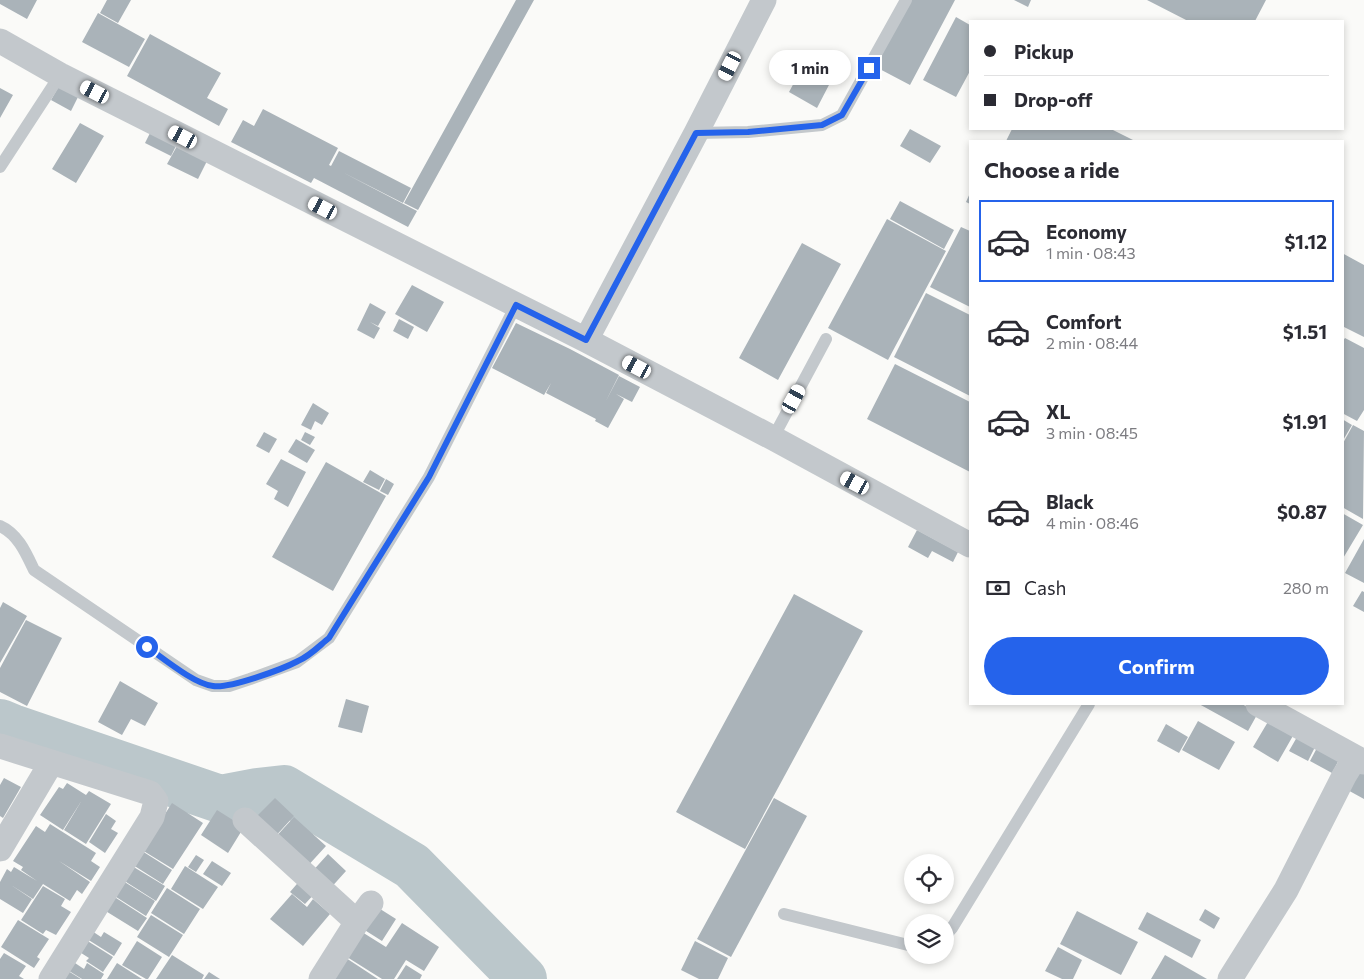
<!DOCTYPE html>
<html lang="en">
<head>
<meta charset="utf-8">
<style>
	body { margin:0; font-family:Commissioner,sans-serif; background:#f2f2f3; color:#2b2b33; height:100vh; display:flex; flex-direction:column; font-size:19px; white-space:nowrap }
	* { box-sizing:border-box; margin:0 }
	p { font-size:16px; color:#7c7c81 }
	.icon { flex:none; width:28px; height:28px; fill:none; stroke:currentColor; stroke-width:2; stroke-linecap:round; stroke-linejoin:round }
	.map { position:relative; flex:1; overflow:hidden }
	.side { position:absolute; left:969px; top:140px; width:375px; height:565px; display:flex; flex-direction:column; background:#fff; border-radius:0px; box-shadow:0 2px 8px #0003 }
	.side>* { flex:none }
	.banner { position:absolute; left:969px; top:20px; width:375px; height:110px; border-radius:0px; box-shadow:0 2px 8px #0003; display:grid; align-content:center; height:110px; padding:0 15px; background:#fff }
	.fabs { position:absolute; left:904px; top:854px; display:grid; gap:10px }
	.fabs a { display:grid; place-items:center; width:50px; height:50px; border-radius:50%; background:#fff; box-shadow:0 2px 8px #0003; font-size:25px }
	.end { position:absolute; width:22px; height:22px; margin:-11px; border:6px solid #2563eb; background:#fff; box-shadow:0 0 0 2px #fff }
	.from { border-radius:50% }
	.bubble { position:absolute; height:35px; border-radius:18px; background:#fff; box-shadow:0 2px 8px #0003; font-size:16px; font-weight:700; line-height:35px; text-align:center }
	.car { position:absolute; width:15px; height:30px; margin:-15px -8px; border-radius:6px; box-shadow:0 0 4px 1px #0007; background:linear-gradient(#fff 24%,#345 0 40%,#fff 0 76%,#345 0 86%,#fff 0) }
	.banner b { display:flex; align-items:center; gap:18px; height:48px; font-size:19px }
	.banner b+b { border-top:1px solid #e1e1e2 }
	.banner i { width:12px; height:12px; background:#2b2b33 }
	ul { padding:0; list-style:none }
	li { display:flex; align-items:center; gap:15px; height:82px; margin:0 10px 8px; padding:0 5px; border:2px solid transparent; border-radius:0px }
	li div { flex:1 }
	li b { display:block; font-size:19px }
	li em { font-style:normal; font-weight:700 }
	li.current { border-color:#2563eb }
	li>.icon { width:45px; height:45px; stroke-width:1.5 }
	h2 { padding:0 15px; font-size:22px; line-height:60px }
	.pay { display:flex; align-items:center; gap:12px; height:55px; padding:0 15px; font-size:19px }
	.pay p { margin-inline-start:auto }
	.primary-button { display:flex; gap:10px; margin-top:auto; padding:10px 15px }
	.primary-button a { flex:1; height:58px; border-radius:30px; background:#2563eb; color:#fff; font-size:20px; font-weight:700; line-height:58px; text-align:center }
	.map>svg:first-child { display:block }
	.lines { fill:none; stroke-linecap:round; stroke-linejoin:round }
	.river { stroke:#bbc7cb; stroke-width:48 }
	.building { fill:#aab3b9 }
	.lane { stroke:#c3c8cc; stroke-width:12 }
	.street { stroke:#c3c8cc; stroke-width:25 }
	.route { stroke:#2563eb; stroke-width:6 }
</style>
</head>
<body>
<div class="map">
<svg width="1364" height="979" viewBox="0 0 1364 979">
	<rect width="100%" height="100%" fill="#fafaf8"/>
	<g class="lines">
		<path class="river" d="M 0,723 L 12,728 L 220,799 L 257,792 L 284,789 L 412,866 L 523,979"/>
	</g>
	<path class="building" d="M 0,0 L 37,0 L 27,19 L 0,4 Z
		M 107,0 L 131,0 L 118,23 L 100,13 Z
		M 516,0 L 534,0 L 418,210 L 404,203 Z
		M 907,0 L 955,0 L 910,85 L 872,65 Z
		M 1014,0 L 1031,0 L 1028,7 Z
		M 1147,0 L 1266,0 L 1255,21 L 1188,21 Z
		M 98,13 L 145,39 L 129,67 L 82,42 Z
		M 956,17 L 970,25 L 970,71 L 956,97 L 923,80 Z
		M 150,34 L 221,73 L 207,98 L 228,109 L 219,126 L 127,76 Z
		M 802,68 L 830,83 L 817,108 L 789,92 Z
		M 60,84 L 79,95 L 71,111 L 51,100 Z
		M 0,88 L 13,95 L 0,118 Z
		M 263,109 L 338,148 L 329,165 L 331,166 L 339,151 L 411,188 L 403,203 L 342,172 L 417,211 L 408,227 L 314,178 L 311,183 L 231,142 L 243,120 L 254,126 Z
		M 80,123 L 104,136 L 76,183 L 52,169 Z
		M 154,125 L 180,138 L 171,156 L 145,143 Z
		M 910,129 L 941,146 L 930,163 L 900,146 Z
		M 1012,129 L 1111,129 L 1135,141 L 1006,141 Z
		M 177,146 L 207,161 L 198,179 L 167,164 Z
		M 970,193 L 970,204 L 966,202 Z
		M 900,201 L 954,230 L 944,249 L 890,219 Z
		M 887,219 L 946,251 L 888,360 L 828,328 Z
		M 961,227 L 970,231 L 970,307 L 930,287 Z
		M 802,243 L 841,264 L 778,380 L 739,358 Z
		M 1342,253 L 1364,265 L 1364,337 L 1342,326 Z
		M 412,285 L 444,302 L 427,332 L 395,314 Z
		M 926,293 L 970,315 L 970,396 L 894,357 Z
		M 370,303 L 386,312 L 378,326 L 370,322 L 380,328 L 374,339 L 357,330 Z
		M 399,319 L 414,327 L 408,339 L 393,331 Z
		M 516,323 L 570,349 L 619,375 L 606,401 L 619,376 L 640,387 L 632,402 L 616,394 L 624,399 L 608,428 L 595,421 L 596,419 L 546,393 L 551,383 L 544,395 L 492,368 Z
		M 1345,338 L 1364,348 L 1364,410 L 1357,421 L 1342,413 L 1342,342 Z
		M 895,364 L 970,402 L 970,472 L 867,419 Z
		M 313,403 L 329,413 L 322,425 L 315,421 L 311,430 L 301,425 Z
		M 1342,419 L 1352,425 L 1342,442 Z
		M 1353,425 L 1364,431 L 1363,519 L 1342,507 L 1342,445 Z
		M 264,432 L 277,439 L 269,453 L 256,446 Z
		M 305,432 L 315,437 L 310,445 L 301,440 Z
		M 296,439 L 315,450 L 307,463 L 288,452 Z
		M 281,459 L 306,472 L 288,507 L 274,499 L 278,491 L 266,484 Z
		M 326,462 L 386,496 L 333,591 L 272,557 Z
		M 370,470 L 385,479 L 379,490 L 363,482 Z
		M 386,479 L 394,484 L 388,495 L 380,491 Z
		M 1342,513 L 1363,525 L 1342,560 Z
		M 917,530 L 958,552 L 953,562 L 932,551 L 928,558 L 908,547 Z
		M 1364,539 L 1364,583 L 1345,573 Z
		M 1362,591 L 1364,592 L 1364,612 L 1353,606 Z
		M 794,594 L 863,631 L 745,849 L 676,812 Z
		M 3,602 L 27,616 L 0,663 L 0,608 Z
		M 26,620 L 62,638 L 27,706 L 0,692 L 0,668 Z
		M 120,681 L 158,703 L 145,726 L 131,719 L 122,735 L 98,722 Z
		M 346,699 L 369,706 L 362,733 L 338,727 Z
		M 1199,704 L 1242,704 L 1258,713 L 1248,731 Z
		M 1269,720 L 1294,734 L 1278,762 L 1253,747 Z
		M 1198,721 L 1235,742 L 1219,770 L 1182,750 Z
		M 1166,724 L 1188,737 L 1179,753 L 1157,741 Z
		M 1297,737 L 1315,747 L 1308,761 L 1289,751 Z
		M 1318,746 L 1340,758 L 1332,773 L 1310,761 Z
		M 1354,769 L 1364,774 L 1364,799 L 1344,788 Z
		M 4,778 L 21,787 L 3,818 L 0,816 L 0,785 Z
		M 67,783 L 86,795 L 89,791 L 111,804 L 86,844 L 64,830 L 82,800 L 63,830 L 40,815 L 59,787 L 63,789 Z
		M 275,798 L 294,816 L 272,840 L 257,816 Z
		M 774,798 L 807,816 L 731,957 L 697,939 Z
		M 172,803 L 203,823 L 173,869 L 142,850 Z
		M 217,810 L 244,827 L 228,853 L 201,835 Z
		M 106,814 L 116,821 L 111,829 L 118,833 L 105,853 L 89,842 Z
		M 294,817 L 326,846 L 304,870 L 272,841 Z
		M 50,824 L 96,853 L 91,861 L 100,867 L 91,881 L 59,861 L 90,882 L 82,894 L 77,890 L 70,901 L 43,884 L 33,899 L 11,885 L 32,899 L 23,913 L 0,899 L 0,882 L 7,869 L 11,872 L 14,867 L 37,881 L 21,870 L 23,867 L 13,861 L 36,826 L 45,832 Z
		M 142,851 L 172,870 L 163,884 L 133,865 Z
		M 328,854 L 346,871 L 328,891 L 309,875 Z
		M 196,855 L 204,860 L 196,872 L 188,867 Z
		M 212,861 L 231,873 L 222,886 L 203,874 Z
		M 132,866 L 165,886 L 156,901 L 123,880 Z
		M 185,866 L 218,887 L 203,909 L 171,889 Z
		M 302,878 L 317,891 L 305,904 L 290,892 Z
		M 123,881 L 155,901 L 146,916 L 113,895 Z
		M 43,886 L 65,899 L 61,906 L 71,912 L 56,935 L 46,930 L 43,934 L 21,920 Z
		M 167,888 L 200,909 L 184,934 L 151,913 Z
		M 292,894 L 307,907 L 313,899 L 330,914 L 303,946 L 270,919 Z
		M 113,896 L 147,918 L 138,931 L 104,910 Z
		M 377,907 L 396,919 L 382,941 L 363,929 Z
		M 1205,909 L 1220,918 L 1214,929 L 1199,920 Z
		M 1077,911 L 1138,942 L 1121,975 L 1060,944 Z
		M 1147,912 L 1201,940 L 1192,958 L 1138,929 Z
		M 151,915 L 183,935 L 169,957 L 137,937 Z
		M 18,920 L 49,939 L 37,957 L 40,959 L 34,968 L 1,947 Z
		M 402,923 L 439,947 L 424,971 L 406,960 L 394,979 L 382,979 L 347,957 L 362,932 L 386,947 Z
		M 92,931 L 101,937 L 104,932 L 122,943 L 114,956 L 87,939 Z
		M 86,940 L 113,957 L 103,972 L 86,961 L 89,958 L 78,951 Z
		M 137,941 L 162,957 L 148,979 L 146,979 L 122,965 Z
		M 695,941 L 728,958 L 718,979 L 699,979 L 681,970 Z
		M 1058,947 L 1082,960 L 1073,979 L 1062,979 L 1045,971 Z
		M 4,953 L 26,966 L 19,976 L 24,979 L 0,979 L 0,959 Z
		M 172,955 L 204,975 L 202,979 L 156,979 Z
		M 1165,955 L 1207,979 L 1151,979 Z
		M 346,958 L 378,979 L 333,979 Z
		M 72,961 L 84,969 L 87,963 L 104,974 L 101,979 L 82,979 L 66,969 Z
		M 117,963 L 142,979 L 107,979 Z
		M 406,965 L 422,975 L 420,979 L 397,979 Z
		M 65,969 L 81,979 L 60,979 Z
		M 209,972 L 220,979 L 204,979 Z"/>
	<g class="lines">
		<path class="lane" d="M 696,133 L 748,132 L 822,125 L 842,115 L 906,0
			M 0,167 L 60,75
			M 773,438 L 826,339
			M 0,526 C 18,534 26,553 34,570 L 196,680 L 213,686 L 229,686 L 250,679 L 297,662 L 329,638 L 429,477 L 516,305
			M 784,914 L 912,946
			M 945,936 L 952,928 L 1089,704"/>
		<path class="street" d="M 0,41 L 60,75 L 586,340 L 773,438 L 970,545
			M 586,340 L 696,133 L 764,0
			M 1258,704 L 1364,762
			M 0,746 L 150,793 L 156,801 L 152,817 L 51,979
			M 245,820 L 357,922
			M 0,849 L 51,763
			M 321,979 L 357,922 L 371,903
			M 1230,979 L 1286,890 L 1344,776 L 1355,758"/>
	</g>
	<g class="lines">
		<path class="route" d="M 147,647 C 163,658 194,684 213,686 C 229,689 283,669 298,661 C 310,656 319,646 329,638 L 429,477 L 516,305 L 586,340 L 696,133 L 748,132 L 822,125 L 842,115 L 869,68"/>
	</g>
</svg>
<div class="fabs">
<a><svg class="icon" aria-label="locate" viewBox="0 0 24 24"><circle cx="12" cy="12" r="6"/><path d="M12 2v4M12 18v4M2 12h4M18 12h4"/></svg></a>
<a><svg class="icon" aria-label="layers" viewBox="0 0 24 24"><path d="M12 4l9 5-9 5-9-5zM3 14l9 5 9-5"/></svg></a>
</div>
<i class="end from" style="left:147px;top:647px"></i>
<i class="end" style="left:869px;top:68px"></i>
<div class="bubble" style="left:769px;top:50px;width:82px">1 min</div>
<i class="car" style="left:730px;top:66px;rotate:207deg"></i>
<i class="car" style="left:95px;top:92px;rotate:297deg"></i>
<i class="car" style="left:183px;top:137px;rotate:297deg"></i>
<i class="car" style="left:323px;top:208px;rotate:297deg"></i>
<i class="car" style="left:637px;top:367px;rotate:298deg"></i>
<i class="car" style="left:794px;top:399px;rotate:29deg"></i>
<i class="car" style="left:855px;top:483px;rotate:298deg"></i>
<div class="banner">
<b><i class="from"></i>Pickup</b>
<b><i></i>Drop-off</b>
</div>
<section class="side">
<h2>Choose a ride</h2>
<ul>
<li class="current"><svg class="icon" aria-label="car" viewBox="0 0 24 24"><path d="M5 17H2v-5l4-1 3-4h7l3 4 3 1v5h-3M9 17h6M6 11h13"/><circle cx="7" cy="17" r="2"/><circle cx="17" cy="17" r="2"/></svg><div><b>Economy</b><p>1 min · 08:43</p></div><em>$1.12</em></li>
<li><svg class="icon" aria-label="car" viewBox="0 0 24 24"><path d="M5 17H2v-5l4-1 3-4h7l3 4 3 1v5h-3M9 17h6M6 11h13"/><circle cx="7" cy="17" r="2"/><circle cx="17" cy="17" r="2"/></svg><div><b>Comfort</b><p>2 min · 08:44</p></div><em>$1.51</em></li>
<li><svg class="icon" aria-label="car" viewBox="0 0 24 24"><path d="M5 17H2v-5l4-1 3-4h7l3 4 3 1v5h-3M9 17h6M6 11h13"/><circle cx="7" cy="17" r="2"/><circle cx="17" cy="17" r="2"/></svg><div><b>XL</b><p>3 min · 08:45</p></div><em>$1.91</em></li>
<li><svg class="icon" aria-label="car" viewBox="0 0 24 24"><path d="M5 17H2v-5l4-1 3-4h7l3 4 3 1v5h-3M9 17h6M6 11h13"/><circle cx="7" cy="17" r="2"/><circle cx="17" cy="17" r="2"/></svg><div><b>Black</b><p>4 min · 08:46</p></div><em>$0.87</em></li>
</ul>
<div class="pay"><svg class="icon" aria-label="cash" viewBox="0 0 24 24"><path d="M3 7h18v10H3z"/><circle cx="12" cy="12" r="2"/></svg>Cash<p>280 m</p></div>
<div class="primary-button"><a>Confirm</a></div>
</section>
</div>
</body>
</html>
